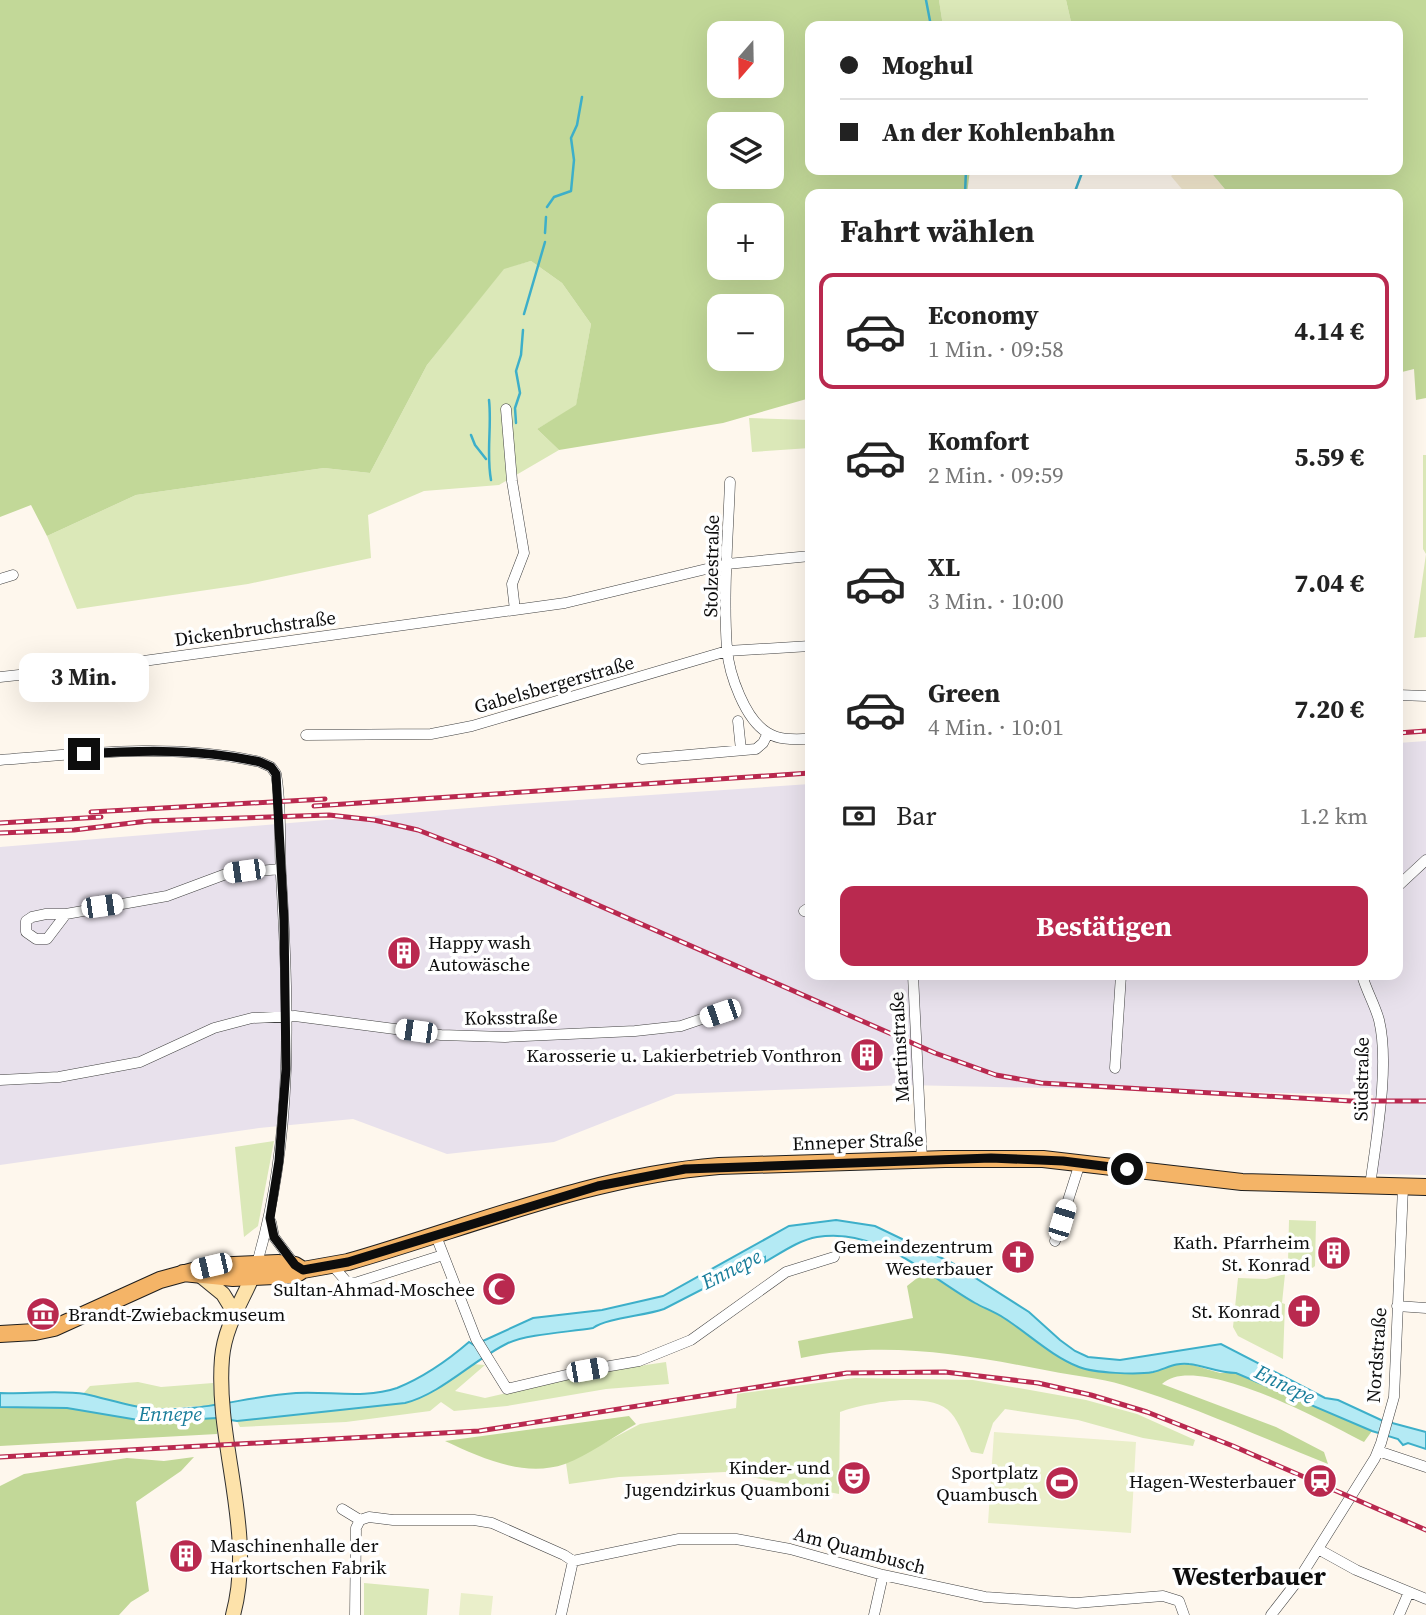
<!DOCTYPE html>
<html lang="de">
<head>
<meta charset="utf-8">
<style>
	body { margin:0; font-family:"Source Serif 4",serif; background:#f6f6f6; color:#222; height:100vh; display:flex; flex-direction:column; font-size:26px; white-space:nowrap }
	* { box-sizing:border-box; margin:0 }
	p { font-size:23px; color:#767676 }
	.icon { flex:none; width:38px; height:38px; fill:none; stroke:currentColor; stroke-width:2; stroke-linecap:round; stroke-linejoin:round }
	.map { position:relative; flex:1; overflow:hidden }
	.drawer { position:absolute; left:805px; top:189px; width:598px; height:791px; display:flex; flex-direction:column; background:#fff; border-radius:14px; box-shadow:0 7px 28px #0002 }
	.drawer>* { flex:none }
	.banner { position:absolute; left:805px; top:21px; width:598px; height:154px; border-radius:14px; box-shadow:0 7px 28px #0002; display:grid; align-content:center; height:154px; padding:0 35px; background:#fff }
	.needle { width:46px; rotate:200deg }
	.tools { position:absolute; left:707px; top:21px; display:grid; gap:14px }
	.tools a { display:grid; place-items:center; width:77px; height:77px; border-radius:14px; background:#fff; box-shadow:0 7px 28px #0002; font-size:35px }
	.end { position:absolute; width:32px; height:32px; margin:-16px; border:9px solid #0d0d0d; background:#fff; box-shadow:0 0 0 4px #fff }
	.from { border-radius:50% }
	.bubble { position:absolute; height:49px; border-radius:14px; background:#fff; box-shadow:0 7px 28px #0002; font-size:23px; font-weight:700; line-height:49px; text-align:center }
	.car { position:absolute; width:21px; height:42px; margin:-21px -10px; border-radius:9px; box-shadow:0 0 5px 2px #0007; background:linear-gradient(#fff 24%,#345 0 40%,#fff 0 76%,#345 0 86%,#fff 0) }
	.banner b { display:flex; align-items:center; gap:24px; height:66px; font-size:26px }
	.banner b+b { border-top:2px solid #e0e0e0 }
	.banner i { width:18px; height:18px; background:#222 }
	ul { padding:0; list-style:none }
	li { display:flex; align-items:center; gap:21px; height:116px; margin:0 14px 10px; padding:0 21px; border:4px solid transparent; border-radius:14px }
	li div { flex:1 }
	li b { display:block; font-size:26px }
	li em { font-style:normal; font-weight:700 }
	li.current { border-color:#b9294f }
	li>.icon { width:63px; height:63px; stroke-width:1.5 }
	h2 { padding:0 35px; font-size:32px; line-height:84px }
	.pay { display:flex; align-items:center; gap:18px; height:77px; padding:0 35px; font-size:26px }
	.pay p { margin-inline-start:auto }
	.primary-button { display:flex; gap:14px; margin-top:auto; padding:14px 35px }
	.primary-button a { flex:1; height:80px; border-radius:14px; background:#b9294f; color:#fff; font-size:28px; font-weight:700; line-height:80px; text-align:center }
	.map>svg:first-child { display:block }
	.industrial { fill:#e8e1ec }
	.farmland { fill:#f3e8ce }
	.green { fill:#dbe8b8 }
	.forest { fill:#c2d898; fill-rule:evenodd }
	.pitch { fill:#eaefca }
	.water { fill:#b4eaf4; stroke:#3dafc9; stroke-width:2 }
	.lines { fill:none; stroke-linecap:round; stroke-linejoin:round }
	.stream { stroke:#3dafc9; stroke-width:2.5 }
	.minor-casing { stroke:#404040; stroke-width:11 }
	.secondary-casing { stroke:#2f2f2f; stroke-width:16 }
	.primary-casing { stroke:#1e1e1e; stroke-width:18 }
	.minor { stroke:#fff; stroke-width:10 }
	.secondary { stroke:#fde2aa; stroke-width:14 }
	.primary { stroke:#f4b467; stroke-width:16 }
	.rail-casing { stroke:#b9294f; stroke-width:5 }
	.rail { stroke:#fff; stroke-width:2.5; stroke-dasharray:8; stroke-linecap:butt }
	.route { stroke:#0d0d0d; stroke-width:9 }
	.labels { text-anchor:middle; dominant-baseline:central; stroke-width:7; stroke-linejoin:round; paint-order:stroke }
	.street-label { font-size:19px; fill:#0d0d0d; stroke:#fff }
	.poi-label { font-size:19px; fill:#0d0d0d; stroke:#fff; text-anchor:end }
	.water-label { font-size:21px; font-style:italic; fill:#1a7e9b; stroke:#fff }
	.district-label { font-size:26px; font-weight:bold; fill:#0d0d0d; stroke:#fff }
</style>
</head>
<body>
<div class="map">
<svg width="1426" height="1615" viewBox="0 0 1426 1615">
	<rect width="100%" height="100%" fill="#fef7ed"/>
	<path class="industrial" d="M 1426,741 L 1426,1175 L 1369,1174 L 1373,1095 L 905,1085 L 676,1094 L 554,1142 L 447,1154 L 353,1119 L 259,1128 L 0,1165 L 0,847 L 505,805 L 810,784 L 810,975 L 1398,975 L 1398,743 Z"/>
	<path class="farmland" d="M 1179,170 L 1209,170 L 1229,194 L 1186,194 L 1171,176 Z"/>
	<path class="green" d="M 939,0 L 1066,0 L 1072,26 L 943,26 Z
		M 531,261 L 562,283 L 591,324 L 576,406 L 537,429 L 559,450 L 499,485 L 424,491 L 368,515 L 371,558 L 248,584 L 77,609 L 47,536 L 136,495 L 324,468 L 370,473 L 427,365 L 504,268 Z
		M 749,418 L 810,420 L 810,448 L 752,452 Z
		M 1423,455 L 1426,455 L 1426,637 L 1414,638 L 1426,554 L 1423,549 Z
		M 274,1141 L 258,1226 L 244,1237 L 235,1147 Z
		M 1289,1220 L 1316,1221 L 1315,1266 L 1309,1271 L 1298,1271 L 1288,1262 Z
		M 1285,1274 L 1282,1303 L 1285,1304 L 1283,1359 L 1238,1336 L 1233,1327 L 1238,1278 L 1266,1279 Z
		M 666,1362 L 669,1384 L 606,1389 L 507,1406 L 454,1411 L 441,1402 L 430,1411 L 346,1422 L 240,1427 L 237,1421 L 302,1412 L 405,1403 L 426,1395 L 472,1364 L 485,1365 L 455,1391 L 485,1398 L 598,1372 Z
		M 855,1378 L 973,1380 L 1086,1400 L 1137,1414 L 1195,1440 L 1193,1446 L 1143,1438 L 1078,1420 L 1005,1409 L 993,1423 L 983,1454 L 971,1452 C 965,1440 960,1423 951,1413 C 931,1390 866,1403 840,1412 L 839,1494 L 725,1472 L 619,1477 L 569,1484 L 566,1463 L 640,1424 L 736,1408 L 737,1394 Z
		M 138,1382 L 161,1387 L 213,1383 L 215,1405 L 154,1409 L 118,1404 L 83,1394 L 90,1386 Z
		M 364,1583 L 429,1589 L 427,1615 L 364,1615 Z"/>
	<path class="forest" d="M 0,0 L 939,0 L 943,26 L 810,26 L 810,170 L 970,170 L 967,194 L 810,194 L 810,347 L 807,350 L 810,355 L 810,398 L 723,423 L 559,450 L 537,429 L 576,405 L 591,324 L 562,283 L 531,261 L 504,269 L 427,365 L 370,473 L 324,468 L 136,495 L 47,536 L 31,505 L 0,517 ZM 772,33 L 772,86 L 719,86 L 719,33 ZM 772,124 L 772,177 L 719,177 L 719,124 ZM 772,215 L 772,268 L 719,268 L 719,215 ZM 772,306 L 772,359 L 719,359 L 719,306 Z
		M 1066,0 L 1426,0 L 1426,398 L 1416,400 L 1414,369 L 1398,373 L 1398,194 L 1229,194 L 1209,170 L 1398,170 L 1398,26 L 1072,26 Z
		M 926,1271 L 974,1302 L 1003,1317 L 1042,1346 L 1080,1368 L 1098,1372 L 1153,1372 L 1172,1365 L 1189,1364 L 1220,1373 L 1236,1373 L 1372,1431 L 1364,1442 C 1327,1423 1196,1351 1162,1384 L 1276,1427 L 1324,1452 L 1328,1464 C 1260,1437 1193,1406 1123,1385 C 1100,1378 1074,1376 1050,1371 C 968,1355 884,1340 801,1358 L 798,1341 L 913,1318 L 907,1286 Z
		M 0,1407 L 67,1408 L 150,1422 L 218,1418 L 217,1434 L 0,1446 Z
		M 629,1416 L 636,1424 C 613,1437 589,1455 565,1464 C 524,1478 482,1458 445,1441 Z
		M 194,1457 L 181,1471 L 136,1502 L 149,1591 L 131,1602 L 119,1615 L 0,1615 L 0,1486 L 24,1474 L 127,1458 L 164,1461 Z"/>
	<path class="pitch" d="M 994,1432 L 1136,1442 L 1131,1533 L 988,1523 Z
		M 461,1593 L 493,1596 L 491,1615 L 459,1615 Z"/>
	<path class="water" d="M 836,1220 L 875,1226 L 952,1263 L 1029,1312 L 1060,1340 L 1075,1351 L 1088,1357 L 1120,1360 L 1221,1344 L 1325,1398 L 1338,1400 L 1381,1420 L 1426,1432 L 1426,1449 L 1408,1443 L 1403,1445 L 1398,1439 L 1372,1431 L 1236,1373 C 1218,1373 1206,1366 1189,1364 C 1175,1362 1166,1369 1153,1372 C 1137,1375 1094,1373 1079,1367 C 1051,1356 1029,1334 1004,1318 C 995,1312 984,1308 975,1303 C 926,1275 879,1227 817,1237 C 799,1240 781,1253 765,1262 L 765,1257 L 664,1309 C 644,1316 607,1318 593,1328 C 570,1332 528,1334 508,1343 C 473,1360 441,1394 405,1403 L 237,1421 L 217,1418 L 150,1422 L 67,1408 L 0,1407 L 0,1393 C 25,1394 62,1390 85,1394 C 108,1399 130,1407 153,1409 C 201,1412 249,1396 296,1393 C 329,1391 365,1399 397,1388 C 424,1377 447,1361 469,1342 L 474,1345 L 533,1318 L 602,1310 L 663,1296 L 789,1226 Z"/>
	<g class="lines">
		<path class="stream" d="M 926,0 L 931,26
			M 965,194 L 966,170
			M 1074,194 L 1083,170
			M 547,207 L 554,197 L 571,191 L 574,160 L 571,138 L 577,125 L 582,97
			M 545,233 L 546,217
			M 524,314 L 545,242
			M 489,400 C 492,427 486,453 491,480
			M 516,423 L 515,408 L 520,393 L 516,371 L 521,355 L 523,330
			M 471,435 L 475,445 L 486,459"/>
		<g class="minor-casing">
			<path id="minor" d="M 506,409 L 512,481 L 524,553 L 512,584 L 515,610
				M 730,482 C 728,537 723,594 727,649 C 729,674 745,720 768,733 C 781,741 796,739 810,739
				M 0,579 L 13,575
				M 0,677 L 129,663 L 565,603 L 727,564 L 810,556
				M 1398,695 L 1426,696
				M 738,721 L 741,750
				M 306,735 L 431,734 L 472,726 L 727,651 L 810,646
				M 642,759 L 756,749 L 763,743 L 768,733
				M 0,760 C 87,753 175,743 260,762 L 271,767 L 276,774 C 282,807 279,842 281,875 C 289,1005 294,1137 257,1263
				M 1398,886 L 1426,860
				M 804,911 L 810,907
				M 66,914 L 47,939 L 36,939 L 26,932 L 26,921 L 32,917 L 46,914 L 66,914 L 167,896 L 226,874 L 280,869
				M 913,975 L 922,1160
				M 1362,975 C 1366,990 1375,1005 1379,1020 C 1390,1065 1376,1140 1370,1186
				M 1115,1068 L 1121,975
				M 0,1080 L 59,1077 L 140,1062 L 214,1028 L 252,1018 L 295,1016 L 441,1035 L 505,1037 L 635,1031 L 681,1026 L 734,1008
				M 271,1222 L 274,1237 L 295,1265
				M 436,1236 L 476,1339 L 507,1389 L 587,1370 L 639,1361 L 691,1340 L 786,1272 L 834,1257
				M 1055,1241 L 1080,1163
				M 333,1266 L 346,1281 L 355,1283 L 443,1255
				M 1397,1306 L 1426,1308
				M 1378,1451 L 1426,1467
				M 342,1509 L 360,1520 L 369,1517 L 393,1520 L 474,1520 L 492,1523 L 564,1555 L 573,1561
				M 1318,1549 L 1356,1570 L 1426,1599
				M 573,1561 L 679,1539 L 736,1539 L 790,1549 L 883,1575 L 985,1597 L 1076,1603 L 1163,1596 L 1179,1601 L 1184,1615
				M 355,1615 L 356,1528 L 360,1520
				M 561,1615 L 573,1561
				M 874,1615 L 883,1575
				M 1271,1615 L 1299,1579 L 1375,1458 L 1381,1443 L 1394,1397 L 1403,1187
				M 1399,1615 L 1409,1592"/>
		</g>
		<g class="secondary-casing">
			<path id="secondary" d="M 201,1276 L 223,1294 L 234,1312
				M 233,1615 C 256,1531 215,1442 222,1358 C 225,1324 244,1299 256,1268"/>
		</g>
		<g class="primary-casing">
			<path id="primary" d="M 183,1273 L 233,1278 L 295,1275 L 303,1270 L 348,1262 C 470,1227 591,1176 719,1166 L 945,1159 L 1043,1159 L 1242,1182 L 1426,1187
				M 0,1334 L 35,1332 L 54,1328 L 160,1280 L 211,1266 L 278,1263 L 295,1265 L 303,1270"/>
		</g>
		<use href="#minor" class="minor"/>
		<use href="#secondary" class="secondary"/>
		<use href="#primary" class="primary"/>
		<g class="rail-casing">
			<path id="rail" d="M 1398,733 L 1426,731
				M 314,806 L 810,773
				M 91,812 L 325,799
				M 0,823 L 101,817
				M 0,833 L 74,830 L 148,821 L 329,815 L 374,820 L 418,830 L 493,859 L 935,1053 L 996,1075 L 1041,1083 L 1351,1101 L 1426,1101
				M 0,1457 L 479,1431 L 847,1373 L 945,1372 L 1038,1383 L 1091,1395 L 1147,1412 L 1233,1446 L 1426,1530"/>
		</g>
		<use href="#rail" class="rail"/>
	</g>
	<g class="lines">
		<path class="route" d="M 84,754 C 143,750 202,749 260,762 L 271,767 L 276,774 L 284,920 L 286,1069 L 279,1161 L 270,1218 L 274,1237 L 295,1265 L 303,1270 L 348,1262 L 598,1186 L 685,1169 L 991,1158 L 1063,1161 L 1127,1169"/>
	</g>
	<defs>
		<g id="building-disc" transform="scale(1.75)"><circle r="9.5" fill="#b9294f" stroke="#fff"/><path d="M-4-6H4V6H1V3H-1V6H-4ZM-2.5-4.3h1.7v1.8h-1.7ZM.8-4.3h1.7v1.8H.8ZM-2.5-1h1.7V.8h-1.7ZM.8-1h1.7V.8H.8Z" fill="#fff"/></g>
		<g id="church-disc" transform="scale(1.75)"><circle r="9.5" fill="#b9294f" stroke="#fff"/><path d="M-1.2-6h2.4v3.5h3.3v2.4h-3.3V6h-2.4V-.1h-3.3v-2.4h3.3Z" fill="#fff"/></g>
		<g id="mosque-disc" transform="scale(1.75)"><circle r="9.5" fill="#b9294f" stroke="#fff"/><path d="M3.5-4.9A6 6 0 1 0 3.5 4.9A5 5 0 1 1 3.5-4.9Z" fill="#fff"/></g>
		<g id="museum-disc" transform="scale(1.75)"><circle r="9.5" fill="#b9294f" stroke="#fff"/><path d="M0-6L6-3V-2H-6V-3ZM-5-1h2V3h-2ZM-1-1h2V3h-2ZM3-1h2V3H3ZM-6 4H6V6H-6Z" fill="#fff"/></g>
		<g id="theatre-disc" transform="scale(1.75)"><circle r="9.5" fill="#b9294f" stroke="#fff"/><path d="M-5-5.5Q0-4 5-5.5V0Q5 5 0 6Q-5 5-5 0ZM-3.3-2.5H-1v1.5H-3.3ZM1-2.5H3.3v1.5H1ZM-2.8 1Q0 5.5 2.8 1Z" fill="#fff"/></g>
		<g id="station-disc" transform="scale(1.75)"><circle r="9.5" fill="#b9294f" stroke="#fff"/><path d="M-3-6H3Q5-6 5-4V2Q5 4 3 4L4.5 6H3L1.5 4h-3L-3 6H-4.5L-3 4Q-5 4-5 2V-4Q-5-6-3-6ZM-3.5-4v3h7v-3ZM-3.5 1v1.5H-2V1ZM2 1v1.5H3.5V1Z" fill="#fff"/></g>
		<g id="stadium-disc" transform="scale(1.75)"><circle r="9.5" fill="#b9294f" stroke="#fff"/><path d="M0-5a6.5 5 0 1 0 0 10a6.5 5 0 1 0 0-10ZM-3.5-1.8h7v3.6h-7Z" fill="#fff"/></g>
	</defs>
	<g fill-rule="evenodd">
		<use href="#building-disc" x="404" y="953"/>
		<use href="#building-disc" x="867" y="1055"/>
		<use href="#building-disc" x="1334" y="1253"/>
		<use href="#church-disc" x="1018" y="1257"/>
		<use href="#mosque-disc" x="499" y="1289"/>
		<use href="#church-disc" x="1304" y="1311"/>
		<use href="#museum-disc" x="43" y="1314"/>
		<use href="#theatre-disc" x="854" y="1478"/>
		<use href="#station-disc" x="1320" y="1481"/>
		<use href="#stadium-disc" x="1062" y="1483"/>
		<use href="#building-disc" x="186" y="1556"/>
	</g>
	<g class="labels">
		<g class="street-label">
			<text transform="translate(711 566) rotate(-89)">Stolzestraße</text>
			<text transform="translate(255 628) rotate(-8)">Dickenbruchstraße</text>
			<text transform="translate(554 684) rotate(-16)">Gabelsbergerstraße</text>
			<text transform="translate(511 1017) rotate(-1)">Koksstraße</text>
			<text transform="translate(899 1047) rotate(-93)">Martinstraße</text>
			<text transform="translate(1361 1079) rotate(-89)">Südstraße</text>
			<text transform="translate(858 1141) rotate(-2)">Enneper Straße</text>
			<text transform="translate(1376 1355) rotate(-86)">Nordstraße</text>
			<text transform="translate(860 1550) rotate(15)">Am Quambusch</text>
		</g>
		<g class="poi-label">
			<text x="428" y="942" text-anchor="start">Happy wash<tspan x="428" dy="22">Autowäsche</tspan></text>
			<text x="842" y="1055">Karosserie u. Lakierbetrieb Vonthron</text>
			<text x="1310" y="1242">Kath. Pfarrheim<tspan x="1310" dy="22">St. Konrad</tspan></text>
			<text x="993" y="1246">Gemeindezentrum<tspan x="993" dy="22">Westerbauer</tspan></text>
			<text x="475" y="1289">Sultan-Ahmad-Moschee</text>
			<text x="1280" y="1311">St. Konrad</text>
			<text x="68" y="1314" text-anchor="start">Brandt-Zwiebackmuseum</text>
			<text x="830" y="1467">Kinder- und<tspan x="830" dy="22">Jugendzirkus Quamboni</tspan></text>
			<text x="1038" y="1472">Sportplatz<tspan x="1038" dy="22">Quambusch</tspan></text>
			<text x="1296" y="1481">Hagen-Westerbauer</text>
			<text x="210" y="1545" text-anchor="start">Maschinenhalle der<tspan x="210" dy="22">Harkortschen Fabrik</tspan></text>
		</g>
		<g class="water-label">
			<text transform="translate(731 1269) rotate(-27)">Ennepe</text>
			<text transform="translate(1285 1384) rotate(26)">Ennepe</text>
			<text x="170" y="1413">Ennepe</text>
		</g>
		<g class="district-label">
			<text x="1249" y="1576">Westerbauer</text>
		</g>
	</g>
</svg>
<div class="tools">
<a><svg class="needle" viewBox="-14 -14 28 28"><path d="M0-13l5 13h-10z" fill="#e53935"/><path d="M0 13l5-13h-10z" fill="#767676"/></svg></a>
<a><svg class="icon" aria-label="layers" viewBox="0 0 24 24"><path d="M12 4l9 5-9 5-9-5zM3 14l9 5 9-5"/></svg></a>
<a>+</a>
<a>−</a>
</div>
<i class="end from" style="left:1127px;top:1169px"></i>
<i class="end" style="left:84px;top:754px"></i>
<div class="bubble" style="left:19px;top:653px;width:130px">3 Min.</div>
<i class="car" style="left:244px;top:871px;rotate:262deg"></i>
<i class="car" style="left:102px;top:906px;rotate:82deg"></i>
<i class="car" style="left:720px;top:1013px;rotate:251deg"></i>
<i class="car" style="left:416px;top:1031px;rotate:278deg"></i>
<i class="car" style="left:1062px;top:1220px;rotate:17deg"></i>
<i class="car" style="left:211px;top:1266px;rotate:257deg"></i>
<i class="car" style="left:587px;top:1370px;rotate:80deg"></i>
<div class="banner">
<b><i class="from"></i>Moghul</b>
<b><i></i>An der Kohlenbahn</b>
</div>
<section class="drawer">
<h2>Fahrt wählen</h2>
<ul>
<li class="current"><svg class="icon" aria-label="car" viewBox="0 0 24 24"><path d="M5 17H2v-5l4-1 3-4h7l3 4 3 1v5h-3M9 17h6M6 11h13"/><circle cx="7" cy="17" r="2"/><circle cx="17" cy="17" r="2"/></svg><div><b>Economy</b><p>1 Min. · 09:58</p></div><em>4.14 €</em></li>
<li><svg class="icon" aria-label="car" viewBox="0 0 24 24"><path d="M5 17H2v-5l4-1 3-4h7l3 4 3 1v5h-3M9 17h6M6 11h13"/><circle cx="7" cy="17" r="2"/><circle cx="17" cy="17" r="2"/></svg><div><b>Komfort</b><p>2 Min. · 09:59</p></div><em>5.59 €</em></li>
<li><svg class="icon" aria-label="car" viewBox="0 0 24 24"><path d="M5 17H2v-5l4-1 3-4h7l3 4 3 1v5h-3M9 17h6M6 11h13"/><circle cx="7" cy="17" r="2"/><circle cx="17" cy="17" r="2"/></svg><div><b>XL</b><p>3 Min. · 10:00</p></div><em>7.04 €</em></li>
<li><svg class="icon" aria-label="car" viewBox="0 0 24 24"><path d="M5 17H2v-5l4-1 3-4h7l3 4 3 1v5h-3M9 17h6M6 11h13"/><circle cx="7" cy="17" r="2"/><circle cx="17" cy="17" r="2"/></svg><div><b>Green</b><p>4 Min. · 10:01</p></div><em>7.20 €</em></li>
</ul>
<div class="pay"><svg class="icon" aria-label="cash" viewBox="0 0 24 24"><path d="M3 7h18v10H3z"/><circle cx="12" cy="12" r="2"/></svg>Bar<p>1.2 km</p></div>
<div class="primary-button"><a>Bestätigen</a></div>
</section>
</div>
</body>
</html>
